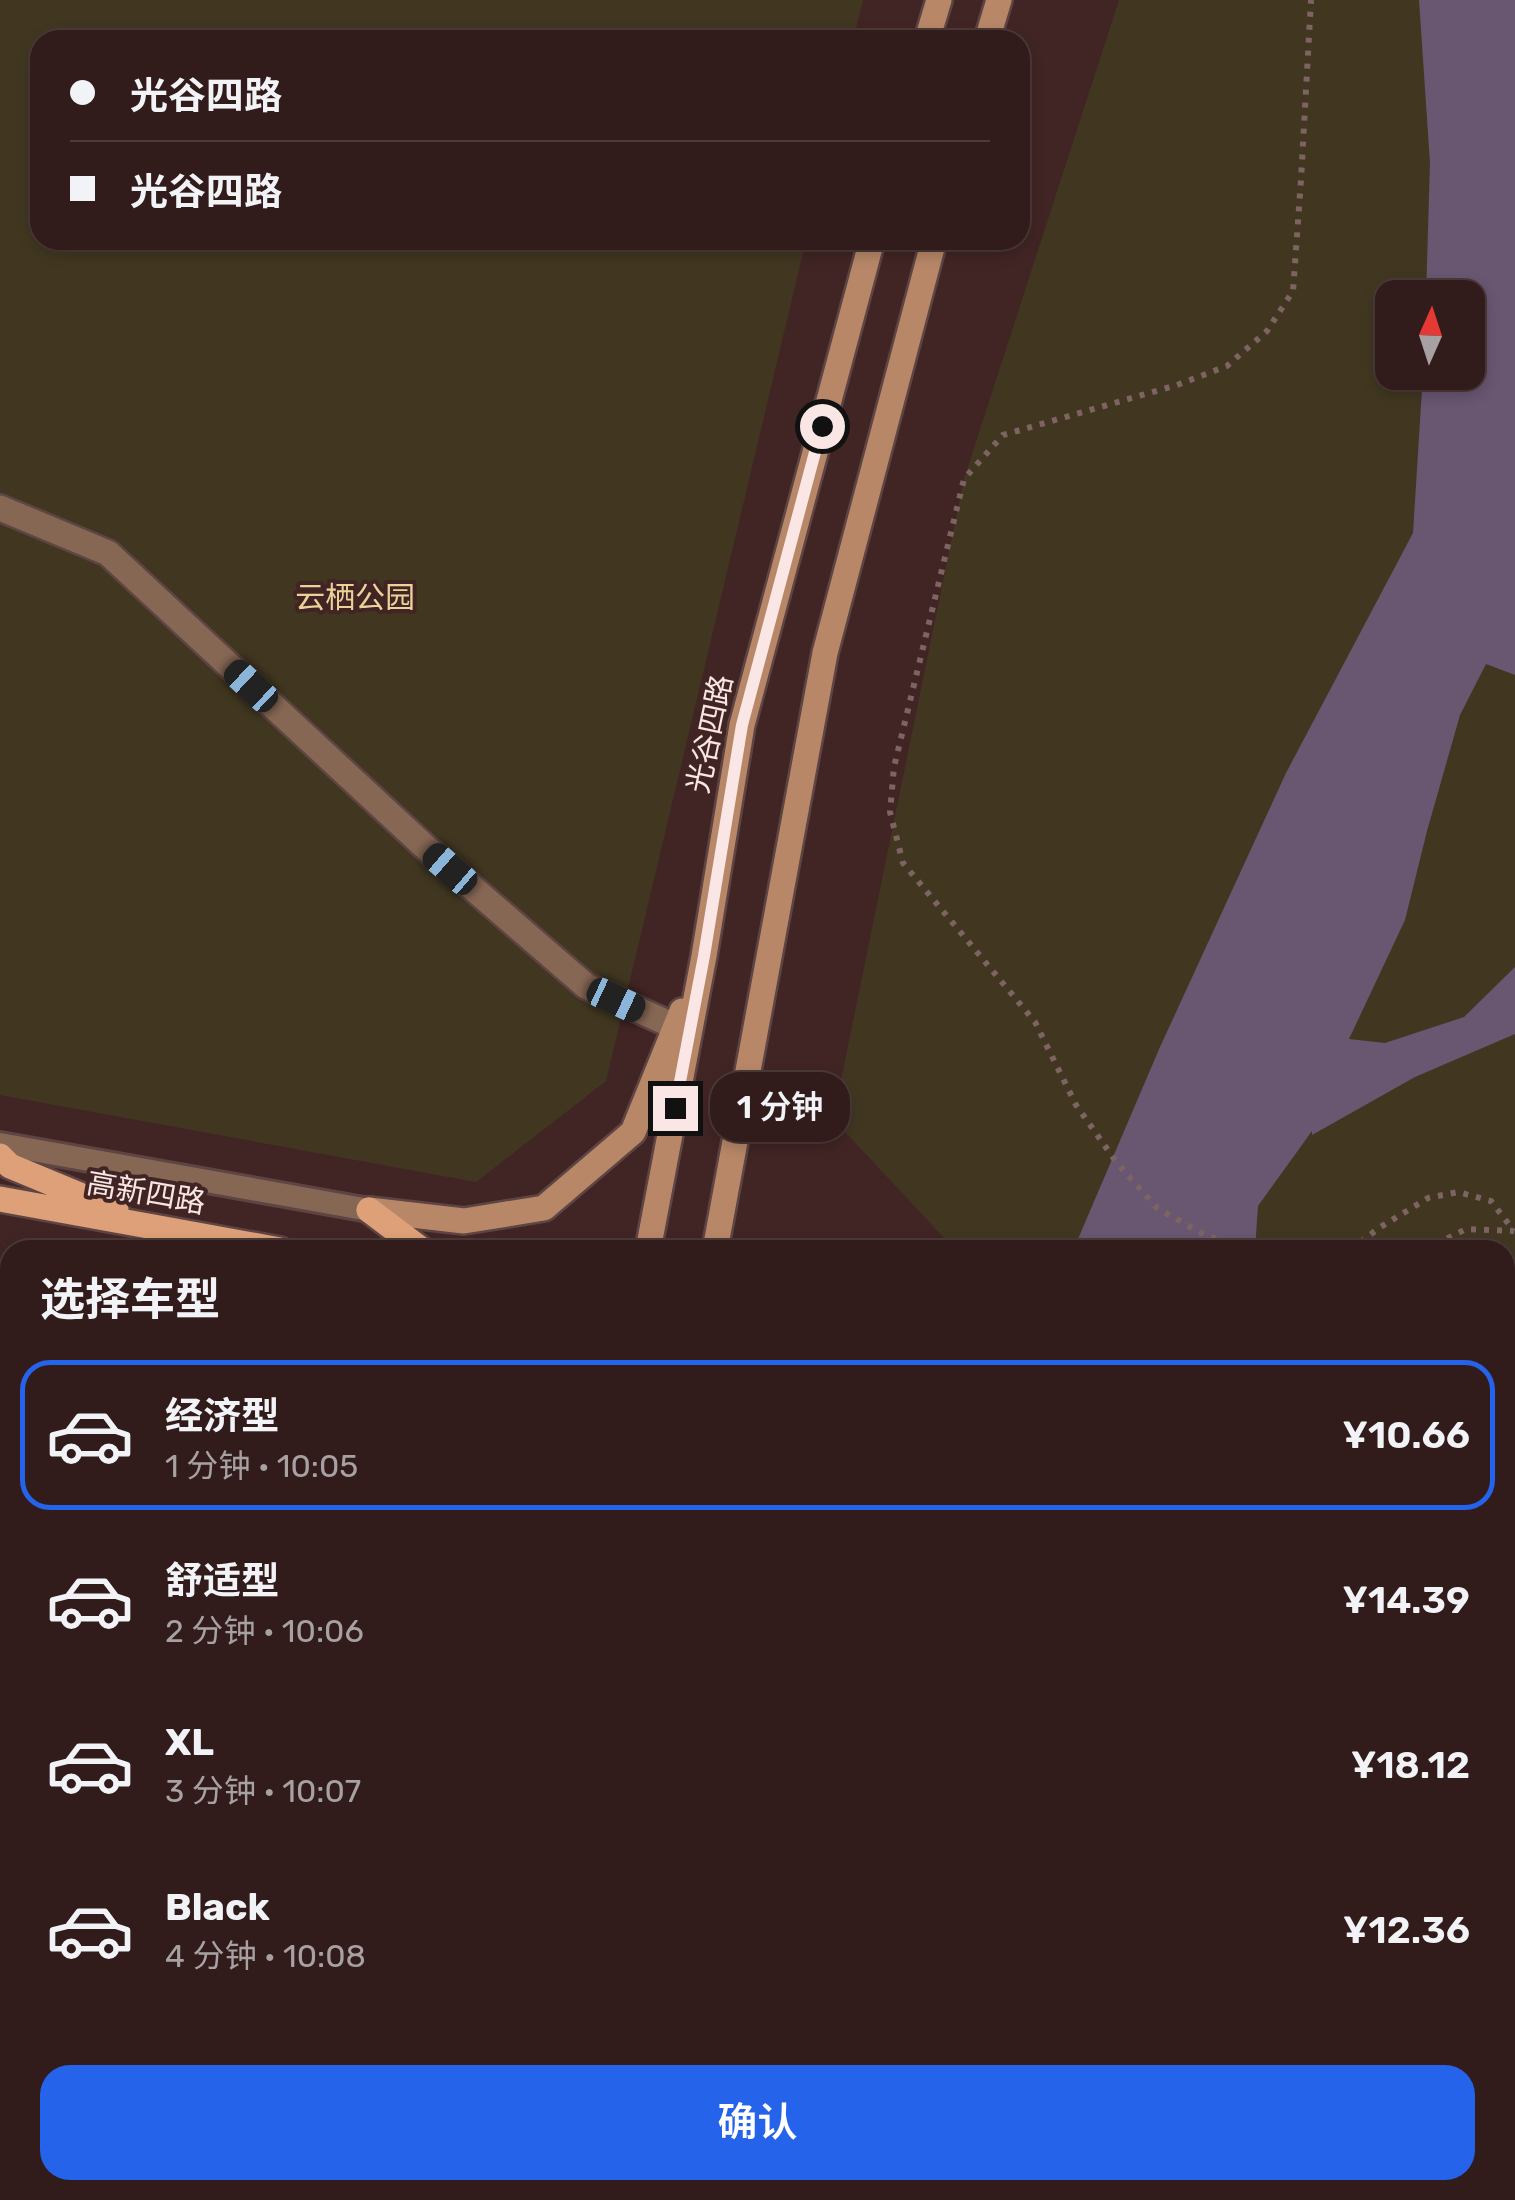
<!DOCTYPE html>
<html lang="zh">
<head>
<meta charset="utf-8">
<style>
	body { margin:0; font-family:Rubik,"Noto Sans SC",sans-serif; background:#392524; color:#f1f3f6; height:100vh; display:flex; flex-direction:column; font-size:38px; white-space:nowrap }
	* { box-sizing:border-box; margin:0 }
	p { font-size:32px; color:#a8a1a3 }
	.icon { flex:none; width:55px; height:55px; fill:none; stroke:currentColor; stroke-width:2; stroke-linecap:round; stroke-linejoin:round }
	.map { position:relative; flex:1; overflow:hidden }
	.details { position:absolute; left:0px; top:1240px; width:1515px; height:960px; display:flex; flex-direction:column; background:#311c1b; border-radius:30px 30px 0 0; box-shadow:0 5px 15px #0003,0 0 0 2px #4c3a3a }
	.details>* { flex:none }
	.banner { position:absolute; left:30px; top:30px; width:1000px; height:220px; border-radius:30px; box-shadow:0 5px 15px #0003,0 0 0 2px #4c3a3a; display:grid; align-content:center; height:220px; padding:0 40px; background:#311c1b }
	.needle { width:65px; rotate:3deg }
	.fabs { position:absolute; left:1375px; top:280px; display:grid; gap:20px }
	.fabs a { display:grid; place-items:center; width:110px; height:110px; border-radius:20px; background:#311c1b; box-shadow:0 5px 15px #0003,0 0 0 2px #4c3a3a; font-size:50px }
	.end { position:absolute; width:45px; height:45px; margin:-22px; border:12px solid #f9e6e5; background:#111; box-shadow:0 0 0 5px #111 }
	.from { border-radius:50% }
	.bubble { position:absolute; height:70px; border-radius:30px; background:#311c1b; box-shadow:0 5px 15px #0003,0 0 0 2px #4c3a3a; font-size:32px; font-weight:600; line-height:70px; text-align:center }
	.car { position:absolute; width:30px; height:60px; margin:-30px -15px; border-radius:12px; box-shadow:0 0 8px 2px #0007; background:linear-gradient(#222 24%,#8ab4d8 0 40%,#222 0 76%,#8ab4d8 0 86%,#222 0) }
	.banner b { display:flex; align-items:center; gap:35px; height:95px; font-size:38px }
	.banner b+b { border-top:2px solid #4c3a3a }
	.banner i { width:25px; height:25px; background:#f1f3f6 }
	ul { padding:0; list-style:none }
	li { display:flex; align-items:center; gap:30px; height:150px; margin:0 20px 15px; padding:0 20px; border:5px solid transparent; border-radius:30px }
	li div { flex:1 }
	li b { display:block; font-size:38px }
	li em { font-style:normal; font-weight:600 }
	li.current { border-color:#2563eb }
	li>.icon { width:90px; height:90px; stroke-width:1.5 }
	h2 { padding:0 40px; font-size:45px; line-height:120px }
	.action { display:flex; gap:20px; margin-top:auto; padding:20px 40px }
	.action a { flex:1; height:115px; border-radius:30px; background:#2563eb; color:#fff; font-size:40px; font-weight:600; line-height:115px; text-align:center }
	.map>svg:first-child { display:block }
	.green { fill:#413721; fill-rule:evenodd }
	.water { fill:#695671 }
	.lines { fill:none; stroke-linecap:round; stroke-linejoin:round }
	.service-casing { stroke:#5e4443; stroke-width:28 }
	.minor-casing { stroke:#5e4443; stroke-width:30 }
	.secondary-casing { stroke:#5e4443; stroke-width:30 }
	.primary-casing { stroke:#5e4443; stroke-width:30 }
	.path { stroke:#7d6362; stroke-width:6; stroke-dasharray:5 8; stroke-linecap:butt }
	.service { stroke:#866754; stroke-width:22 }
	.minor { stroke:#866754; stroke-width:25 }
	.secondary { stroke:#b88768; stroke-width:25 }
	.primary { stroke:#dea078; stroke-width:25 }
	.route { stroke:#f9e6e5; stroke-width:12 }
	.labels { text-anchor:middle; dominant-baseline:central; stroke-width:8; stroke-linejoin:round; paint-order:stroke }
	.park-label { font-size:30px; fill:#ecd299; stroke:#412524 }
	.street-label { font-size:30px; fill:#f9e6e5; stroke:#412524 }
</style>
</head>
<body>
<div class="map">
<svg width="1515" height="2200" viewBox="0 0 1515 2200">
	<rect width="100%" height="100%" fill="#412524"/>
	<path class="green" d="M 0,0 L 863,0 L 853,40 L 40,40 L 40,240 L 806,240 L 606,1081 L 476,1182 L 0,1095 Z
		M 1119,0 L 1515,0 L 1515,1341 L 1505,1340 L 1505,1250 L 1002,1250 L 946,1240 L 833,1119 L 964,479 ZM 1392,298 L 1468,298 L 1468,372 L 1392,372 Z
		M 1505,1691 L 1515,1693 L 1515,2200 L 726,2200 L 726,2190 L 1505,2190 Z"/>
	<path class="water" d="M 1419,0 L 1515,0 L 1515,675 L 1486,664 L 1460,715 L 1427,831 L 1405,920 L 1349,1039 L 1385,1043 L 1464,1017 L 1515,967 L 1515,1034 L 1415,1077 L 1312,1135 L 1312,1131 L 1258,1206 L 1255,1250 L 1077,1250 L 1078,1239 L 1160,1047 L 1286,773 L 1413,533 L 1423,373 L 1468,372 L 1468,298 L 1426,297 L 1430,163 Z
		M 942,2190 L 1080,2190 L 1077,2200 L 943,2200 Z"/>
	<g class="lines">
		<g class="service-casing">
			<path id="service" d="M 0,1144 L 369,1210
				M 0,1396 L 10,1398"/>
		</g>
		<g class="minor-casing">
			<path id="minor" d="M 0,508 L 108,553 L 423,845 L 586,986 L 676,1027"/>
		</g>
		<g class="secondary-casing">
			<path id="secondary" d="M 927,40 L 939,0
				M 987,40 L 999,0
				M 369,1210 L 464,1221 L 544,1208 L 633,1132 L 682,1011
				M 648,1250 L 704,956 L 742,725 L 872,240
				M 715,1250 L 825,653 L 934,240
				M 535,2200 L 536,2190
				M 592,2200 L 593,2190"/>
		</g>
		<g class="primary-casing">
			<path id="primary" d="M 0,1156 L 10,1166 L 116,1210
				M 0,1199 L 280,1250
				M 369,1210 L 422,1250
				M 0,1320 L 10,1322
				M 1505,1462 L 1515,1464
				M 1505,1567 L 1515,1569"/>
		</g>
		<path class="path" d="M 1253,1250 L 1205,1235 L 1157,1208 L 1117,1163 L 1076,1105 L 1035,1022 L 903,863 L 890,812 L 894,767 L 964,479 L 1003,435 L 1177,385 L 1227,366 L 1267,331 L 1293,291 L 1301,180 L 1311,0
			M 1350,1250 L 1379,1228 L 1428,1198 L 1458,1192 L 1491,1201 L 1514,1231
			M 1424,1250 L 1466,1229 L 1514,1231
			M 1505,1865 L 1515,1868
			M 672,2200 L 676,2190"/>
		<use href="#service" class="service"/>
		<use href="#minor" class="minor"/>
		<use href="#secondary" class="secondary"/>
		<use href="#primary" class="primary"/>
	</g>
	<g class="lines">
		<path class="route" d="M 675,1108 L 704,956 L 742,725 L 822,426"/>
	</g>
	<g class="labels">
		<g class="park-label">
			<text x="355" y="598">云栖公园</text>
		</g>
		<g class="street-label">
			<text transform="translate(710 734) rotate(-78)">光谷四路</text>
			<text transform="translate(146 1193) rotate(10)">高新四路</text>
		</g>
	</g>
</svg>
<div class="fabs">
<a><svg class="needle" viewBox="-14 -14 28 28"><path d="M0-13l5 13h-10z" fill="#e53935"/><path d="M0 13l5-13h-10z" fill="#a8a1a3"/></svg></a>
</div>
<i class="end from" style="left:822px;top:426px"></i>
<i class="end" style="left:675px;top:1108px"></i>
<div class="bubble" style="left:710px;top:1072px;width:140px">1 分钟</div>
<i class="car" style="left:251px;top:686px;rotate:313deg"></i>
<i class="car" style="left:450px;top:869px;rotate:311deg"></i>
<i class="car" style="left:616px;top:1000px;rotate:115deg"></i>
<div class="banner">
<b><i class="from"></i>光谷四路</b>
<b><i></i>光谷四路</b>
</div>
<section class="details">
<h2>选择车型</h2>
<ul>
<li class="current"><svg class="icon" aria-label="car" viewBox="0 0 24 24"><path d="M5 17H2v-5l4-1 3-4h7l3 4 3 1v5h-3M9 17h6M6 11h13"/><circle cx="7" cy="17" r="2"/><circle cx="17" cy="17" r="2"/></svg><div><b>经济型</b><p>1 分钟 · 10:05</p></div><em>¥10.66</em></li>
<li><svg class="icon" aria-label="car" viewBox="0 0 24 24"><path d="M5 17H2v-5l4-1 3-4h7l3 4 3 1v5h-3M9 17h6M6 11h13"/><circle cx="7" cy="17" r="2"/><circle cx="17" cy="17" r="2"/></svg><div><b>舒适型</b><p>2 分钟 · 10:06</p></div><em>¥14.39</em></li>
<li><svg class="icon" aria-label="car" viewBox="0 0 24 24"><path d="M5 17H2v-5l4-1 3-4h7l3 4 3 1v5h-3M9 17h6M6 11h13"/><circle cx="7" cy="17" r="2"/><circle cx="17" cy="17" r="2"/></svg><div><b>XL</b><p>3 分钟 · 10:07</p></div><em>¥18.12</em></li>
<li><svg class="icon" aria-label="car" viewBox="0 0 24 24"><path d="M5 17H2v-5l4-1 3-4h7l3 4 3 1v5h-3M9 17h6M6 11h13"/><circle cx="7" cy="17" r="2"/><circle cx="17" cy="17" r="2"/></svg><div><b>Black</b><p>4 分钟 · 10:08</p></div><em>¥12.36</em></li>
</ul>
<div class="action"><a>确认</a></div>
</section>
</div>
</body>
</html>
